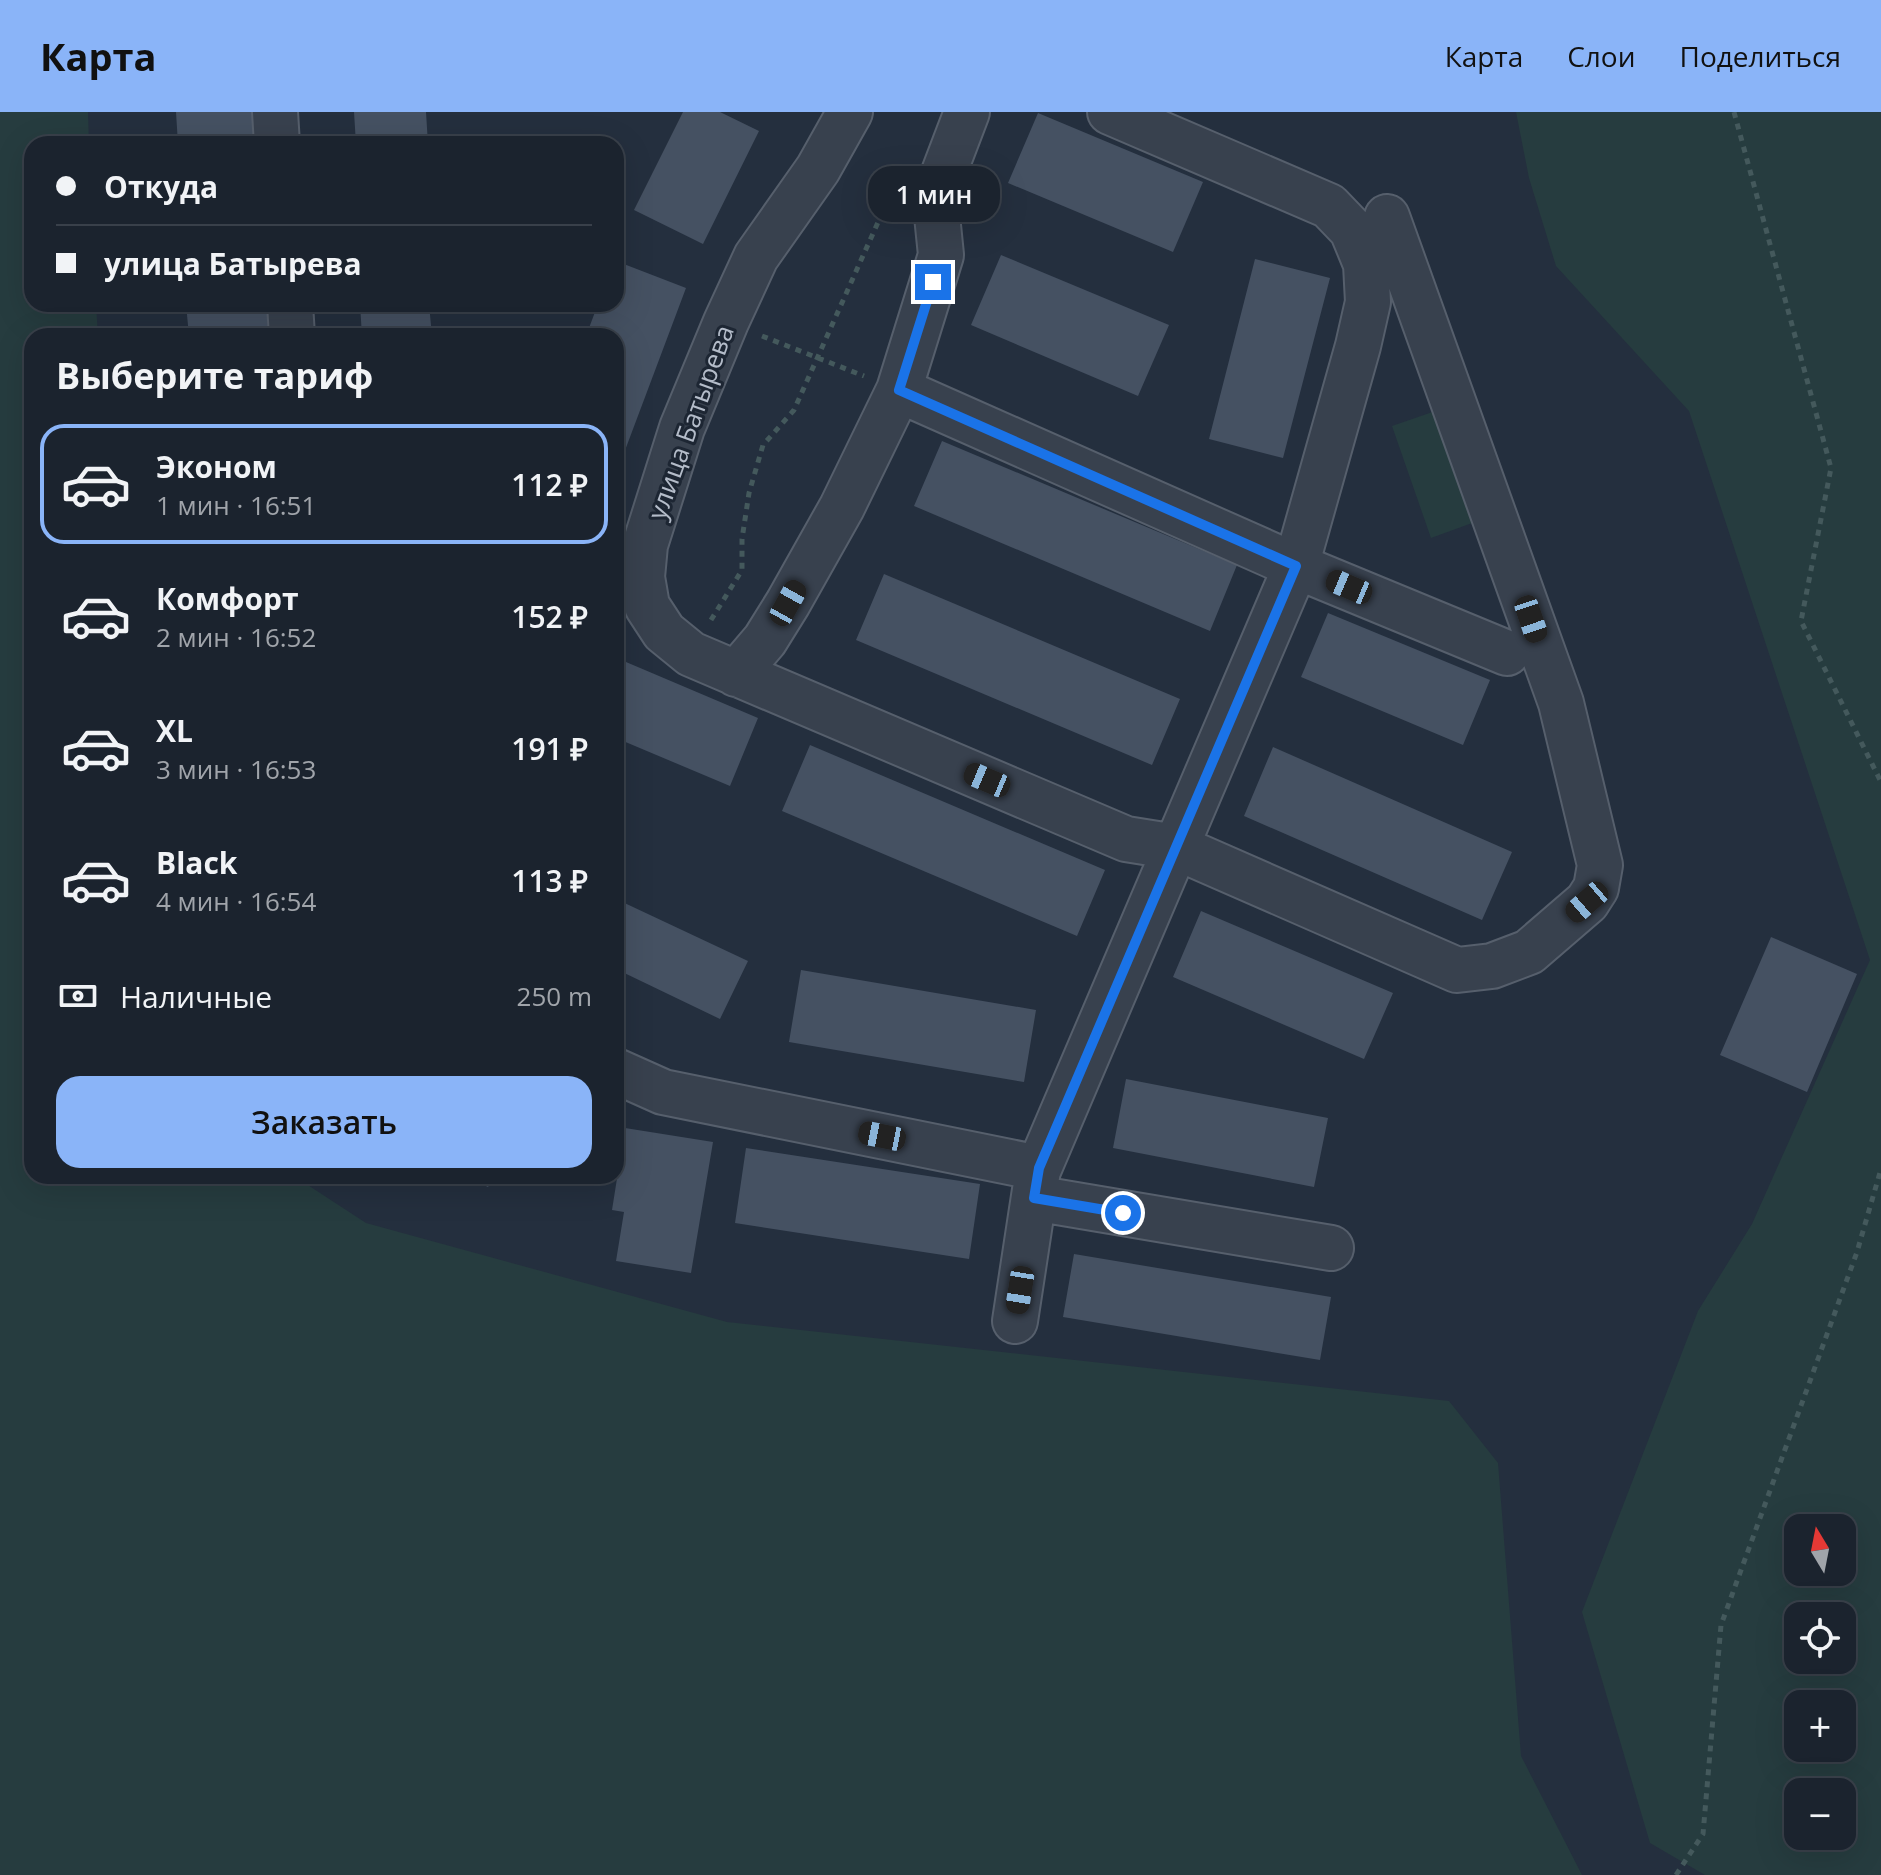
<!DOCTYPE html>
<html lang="ru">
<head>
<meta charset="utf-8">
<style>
	body { margin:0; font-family:"Open Sans",sans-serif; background:#282f3a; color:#f1f3f6; height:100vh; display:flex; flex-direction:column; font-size:30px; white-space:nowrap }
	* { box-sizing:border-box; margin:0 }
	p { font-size:26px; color:#a0a4aa }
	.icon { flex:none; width:44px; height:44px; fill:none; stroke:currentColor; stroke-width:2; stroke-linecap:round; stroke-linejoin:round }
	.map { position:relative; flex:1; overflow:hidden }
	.drawer { position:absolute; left:24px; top:216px; width:600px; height:856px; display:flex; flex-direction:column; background:#1b232e; border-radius:24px; box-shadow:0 8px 32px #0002,0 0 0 2px #39404a }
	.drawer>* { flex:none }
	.guide { position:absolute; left:24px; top:24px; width:600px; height:176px; border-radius:24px; box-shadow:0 8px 32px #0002,0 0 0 2px #39404a; display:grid; align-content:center; height:176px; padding:0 32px; background:#1b232e }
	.needle { width:52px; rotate:350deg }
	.tools { position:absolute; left:1784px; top:1402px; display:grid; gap:16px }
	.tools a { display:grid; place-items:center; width:72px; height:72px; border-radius:16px; background:#1b232e; box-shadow:0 8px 32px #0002,0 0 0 2px #39404a; font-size:40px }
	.end { position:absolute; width:36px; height:36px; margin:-18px; border:10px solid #1a73e8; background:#fff; box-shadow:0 0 0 4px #fff }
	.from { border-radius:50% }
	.bubble { position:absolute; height:56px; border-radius:24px; background:#1b232e; box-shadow:0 8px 32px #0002,0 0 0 2px #39404a; font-size:26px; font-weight:600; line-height:56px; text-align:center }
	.car { position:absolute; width:24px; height:48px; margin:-24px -12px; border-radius:10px; box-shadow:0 0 6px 2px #0007; background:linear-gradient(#222 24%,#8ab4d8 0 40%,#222 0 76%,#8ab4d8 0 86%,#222 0) }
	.guide b { display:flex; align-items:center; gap:28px; height:76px; font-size:30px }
	.guide b+b { border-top:2px solid #39404a }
	.guide i { width:20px; height:20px; background:#f1f3f6 }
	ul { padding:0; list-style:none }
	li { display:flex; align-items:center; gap:24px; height:120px; margin:0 16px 12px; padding:0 16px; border:4px solid transparent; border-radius:24px }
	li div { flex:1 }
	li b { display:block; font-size:30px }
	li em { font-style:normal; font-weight:600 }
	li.active { border-color:#8ab4f8 }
	li>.icon { width:72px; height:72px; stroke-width:1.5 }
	h2 { padding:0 32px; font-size:36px; line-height:96px }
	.pay { display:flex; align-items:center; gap:20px; height:88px; padding:0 32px; font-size:30px }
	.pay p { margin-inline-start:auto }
	.action { display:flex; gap:16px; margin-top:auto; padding:16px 32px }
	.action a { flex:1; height:92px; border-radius:24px; background:#8ab4f8; color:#111; font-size:32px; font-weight:600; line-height:92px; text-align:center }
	header { display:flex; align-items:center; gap:48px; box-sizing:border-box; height:112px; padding:0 40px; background:#8ab4f8; color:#111 }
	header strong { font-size:38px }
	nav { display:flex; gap:44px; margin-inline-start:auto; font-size:28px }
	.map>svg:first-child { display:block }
	.green { fill:#263c3f; fill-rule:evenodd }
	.building { fill:#455162 }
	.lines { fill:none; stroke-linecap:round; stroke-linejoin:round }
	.minor-casing { stroke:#565f6c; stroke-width:48 }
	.path { stroke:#44595c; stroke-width:5; stroke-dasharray:6 6; stroke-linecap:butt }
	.minor { stroke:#38414e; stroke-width:44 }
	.route { stroke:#1a73e8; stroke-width:10 }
	.labels { text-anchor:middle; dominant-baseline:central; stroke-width:6; stroke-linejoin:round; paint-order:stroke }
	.street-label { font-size:26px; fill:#b4bcc9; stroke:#1d2633 }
</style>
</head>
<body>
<header>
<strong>Карта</strong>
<nav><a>Карта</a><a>Слои</a><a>Поделиться</a></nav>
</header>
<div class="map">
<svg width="1881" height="1763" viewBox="0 0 1881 1763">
	<rect width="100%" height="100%" fill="#242f3e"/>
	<path class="green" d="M 0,0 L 88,0 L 89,32 L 32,32 L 32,192 L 96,192 L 98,224 L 32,224 L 32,1064 L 294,1064 L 366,1111 L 727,1210 L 1449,1289 L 1498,1351 L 1521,1644 L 1582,1763 L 0,1763 Z
		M 1516,0 L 1881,0 L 1881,1763 L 1705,1763 L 1650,1731 L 1582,1500 L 1698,1199 L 1752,1112 L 1870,848 L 1689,299 L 1556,154 L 1529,66 ZM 1842,1416 L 1842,1460 L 1798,1460 L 1798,1416 ZM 1842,1504 L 1842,1548 L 1798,1548 L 1798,1504 ZM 1842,1592 L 1842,1636 L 1798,1636 L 1798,1592 ZM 1842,1680 L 1842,1724 L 1798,1724 L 1798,1680 Z
		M 1447,295 L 1486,406 L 1431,426 L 1392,314 Z"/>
	<path class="building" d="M 176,0 L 261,0 L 263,32 L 178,32 Z
		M 354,0 L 426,0 L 428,32 L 356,32 Z
		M 683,0 L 720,0 L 759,19 L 703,132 L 634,98 Z
		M 1038,1 L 1203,70 L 1173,140 L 1008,71 Z
		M 1001,143 L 1169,213 L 1138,284 L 971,213 Z
		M 1255,147 L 1330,166 L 1283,346 L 1209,327 Z
		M 616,149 L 686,176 L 621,349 L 616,347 L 616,224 L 586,224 L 598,192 L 616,192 Z
		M 186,192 L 275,192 L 277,224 L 189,224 Z
		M 360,192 L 429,192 L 432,224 L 362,224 Z
		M 942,329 L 1237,453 L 1210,519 L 914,394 Z
		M 884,462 L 1180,587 L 1152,653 L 856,528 Z
		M 1328,501 L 1490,568 L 1463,633 L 1301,565 Z
		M 626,550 L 758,606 L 730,674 L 616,626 L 616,573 Z
		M 810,633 L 1105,758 L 1077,824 L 782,699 Z
		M 1273,635 L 1512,740 L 1482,808 L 1244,704 Z
		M 616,787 L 748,849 L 720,907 L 616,857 Z
		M 1201,799 L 1393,881 L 1364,947 L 1173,865 Z
		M 1771,825 L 1857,862 L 1807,980 L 1720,943 Z
		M 801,858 L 1036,898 L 1024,970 L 789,930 Z
		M 1126,967 L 1328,1006 L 1314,1075 L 1113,1036 Z
		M 625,1016 L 713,1030 L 691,1161 L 616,1149 L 624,1100 L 612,1098 Z
		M 746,1036 L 980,1072 L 969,1147 L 735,1111 Z
		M 465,1064 L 494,1064 L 488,1075 Z
		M 1074,1142 L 1331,1185 L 1320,1248 L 1063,1205 Z"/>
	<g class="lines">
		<g class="minor-casing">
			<path id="minor" d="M 275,0 L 277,32
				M 850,0 L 818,57 L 756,145 L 726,210 L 682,316 L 645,433 L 642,465 L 647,494 L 664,520 L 691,542 L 1126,727 L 1176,735 L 1457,858 L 1492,854 L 1529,840 L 1587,790 L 1596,776 L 1600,753 L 1561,591 L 1387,105
				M 290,192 L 292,224
				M 899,278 L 1296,454 L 1507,541
				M 736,562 L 765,528 L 788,491 L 842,395 L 899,278 L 941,143 L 935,84 L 967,0
				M 616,959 L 663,980 L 1039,1056 L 1296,454 L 1358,234 L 1368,190 L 1366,152 L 1352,118 L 1329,94 L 1110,0
				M 1034,1086 L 1331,1136
				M 1015,1209 L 1038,1058"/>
		</g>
		<path class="path" d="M 1734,0 L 1831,356 L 1801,509 L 1881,670
			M 762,224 L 864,264
			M 711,508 L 742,458 L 742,427 L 749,381 L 763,333 L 794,298 L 896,70
			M 1676,1763 L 1703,1722 L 1721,1513 L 1857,1140 L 1881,1057"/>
		<use href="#minor" class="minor"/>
	</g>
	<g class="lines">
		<path class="route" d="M 933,170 L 899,278 L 1296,454 L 1039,1056 L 1034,1086 L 1123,1101"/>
	</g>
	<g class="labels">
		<g class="street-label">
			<text transform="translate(690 310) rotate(-70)">улица Батырева</text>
		</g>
	</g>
</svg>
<div class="tools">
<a><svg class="needle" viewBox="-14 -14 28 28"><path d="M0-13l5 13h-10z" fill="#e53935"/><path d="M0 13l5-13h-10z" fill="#a0a4aa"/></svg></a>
<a><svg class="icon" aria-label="locate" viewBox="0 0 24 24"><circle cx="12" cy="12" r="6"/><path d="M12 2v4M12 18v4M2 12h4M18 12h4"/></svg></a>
<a>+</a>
<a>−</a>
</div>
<i class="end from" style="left:1123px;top:1101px"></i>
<i class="end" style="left:933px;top:170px"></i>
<div class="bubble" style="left:868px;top:54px;width:132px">1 мин</div>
<i class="car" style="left:1349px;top:475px;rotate:293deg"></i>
<i class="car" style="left:788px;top:491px;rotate:29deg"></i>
<i class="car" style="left:1531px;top:507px;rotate:161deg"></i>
<i class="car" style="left:987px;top:668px;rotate:293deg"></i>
<i class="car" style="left:1587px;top:790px;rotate:229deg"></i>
<i class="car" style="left:882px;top:1024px;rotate:281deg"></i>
<i class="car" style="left:1020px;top:1178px;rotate:189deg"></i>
<div class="guide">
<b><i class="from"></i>Откуда</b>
<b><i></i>улица Батырева</b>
</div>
<section class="drawer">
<h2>Выберите тариф</h2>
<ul>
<li class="active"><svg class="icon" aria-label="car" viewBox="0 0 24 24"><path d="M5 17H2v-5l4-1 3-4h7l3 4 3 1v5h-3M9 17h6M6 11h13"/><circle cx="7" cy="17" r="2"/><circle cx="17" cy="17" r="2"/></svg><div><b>Эконом</b><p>1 мин · 16:51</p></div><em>112 ₽</em></li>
<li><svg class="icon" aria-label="car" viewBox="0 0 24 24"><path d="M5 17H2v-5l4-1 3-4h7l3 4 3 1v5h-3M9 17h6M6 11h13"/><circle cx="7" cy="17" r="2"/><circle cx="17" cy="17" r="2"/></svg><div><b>Комфорт</b><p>2 мин · 16:52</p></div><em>152 ₽</em></li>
<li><svg class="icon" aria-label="car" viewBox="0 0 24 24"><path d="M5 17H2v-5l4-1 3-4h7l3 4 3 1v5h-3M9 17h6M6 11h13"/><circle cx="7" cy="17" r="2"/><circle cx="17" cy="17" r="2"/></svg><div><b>XL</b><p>3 мин · 16:53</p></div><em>191 ₽</em></li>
<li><svg class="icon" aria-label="car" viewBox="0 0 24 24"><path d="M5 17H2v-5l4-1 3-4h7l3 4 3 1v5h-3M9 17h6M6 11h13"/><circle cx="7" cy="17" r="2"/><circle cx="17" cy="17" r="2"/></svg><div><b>Black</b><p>4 мин · 16:54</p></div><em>113 ₽</em></li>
</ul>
<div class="pay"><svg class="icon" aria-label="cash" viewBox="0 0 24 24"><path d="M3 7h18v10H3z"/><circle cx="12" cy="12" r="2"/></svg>Наличные<p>250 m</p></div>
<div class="action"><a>Заказать</a></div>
</section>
</div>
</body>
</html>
